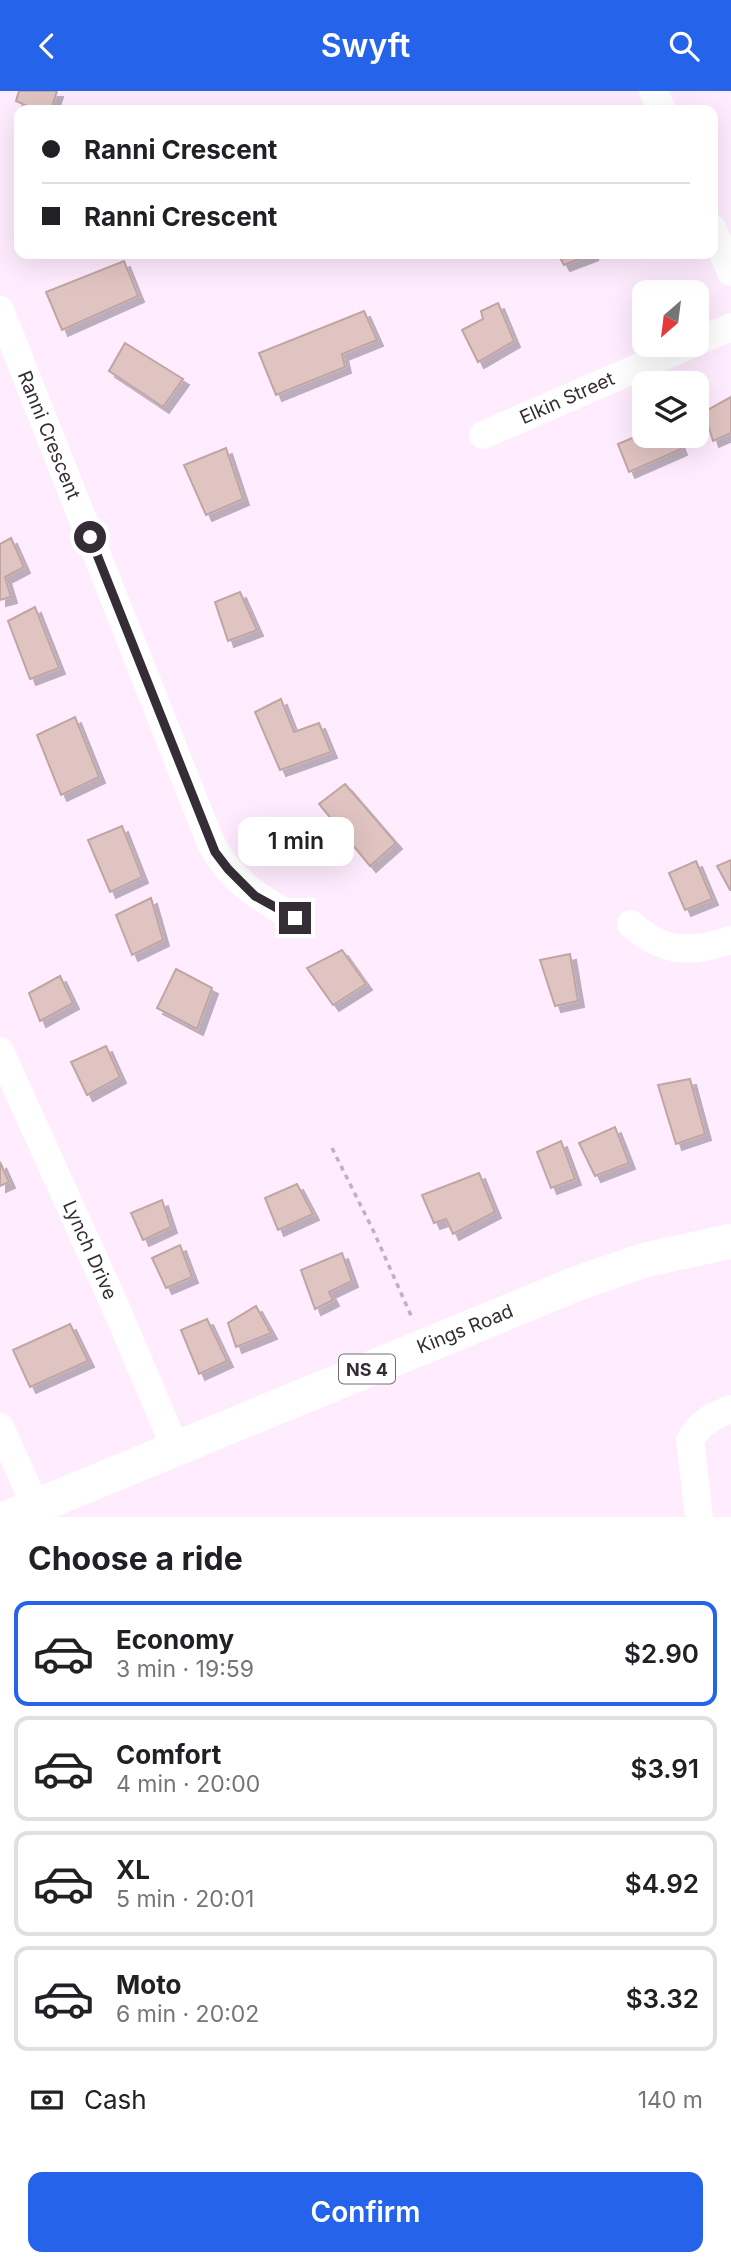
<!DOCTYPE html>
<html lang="en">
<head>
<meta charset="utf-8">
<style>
	body { margin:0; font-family:Inter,sans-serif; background:#f6f6f6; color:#202124; height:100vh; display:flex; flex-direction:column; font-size:26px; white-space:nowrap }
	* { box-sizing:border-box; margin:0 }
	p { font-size:23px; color:#757577 }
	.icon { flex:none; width:38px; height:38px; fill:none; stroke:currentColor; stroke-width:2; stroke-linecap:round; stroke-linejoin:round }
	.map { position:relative; height:1426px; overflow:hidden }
	.panel { display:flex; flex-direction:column; background:#fff; flex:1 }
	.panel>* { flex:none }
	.hud { position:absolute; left:14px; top:14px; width:704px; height:154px; border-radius:14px; box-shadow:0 7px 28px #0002; display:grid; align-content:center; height:154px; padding:0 28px; background:#fff }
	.needle { width:46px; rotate:208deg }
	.fabs { position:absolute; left:632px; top:189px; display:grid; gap:14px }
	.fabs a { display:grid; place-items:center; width:77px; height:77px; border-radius:14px; background:#fff; box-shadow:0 7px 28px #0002; font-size:35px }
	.end { position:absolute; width:32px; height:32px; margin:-16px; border:9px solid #352d35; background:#fff; box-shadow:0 0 0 4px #fff }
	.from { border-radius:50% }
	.bubble { position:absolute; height:49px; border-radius:14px; background:#fff; box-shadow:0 7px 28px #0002; font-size:23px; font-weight:600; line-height:49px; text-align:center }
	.hud b { display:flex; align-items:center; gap:24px; height:66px; font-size:26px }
	.hud b+b { border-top:2px solid #e0e0e0 }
	.hud i { width:18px; height:18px; background:#202124 }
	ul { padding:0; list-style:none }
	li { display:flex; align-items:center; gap:21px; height:105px; margin:0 14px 10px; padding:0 14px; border:4px solid #e0e0e0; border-radius:14px }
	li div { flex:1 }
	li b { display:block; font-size:26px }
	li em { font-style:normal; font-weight:600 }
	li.on { border-color:#2563eb }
	li>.icon { width:63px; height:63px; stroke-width:1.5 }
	h2 { padding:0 28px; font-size:32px; line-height:84px }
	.pay { display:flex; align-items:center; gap:18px; height:77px; padding:0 28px; font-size:26px }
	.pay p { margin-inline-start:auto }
	.button { display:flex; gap:14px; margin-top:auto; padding:14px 28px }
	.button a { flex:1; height:80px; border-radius:14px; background:#2563eb; color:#fff; font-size:28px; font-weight:600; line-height:80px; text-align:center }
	header { display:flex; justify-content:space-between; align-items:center; height:91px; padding:0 28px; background:#2563eb; color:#fff; font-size:32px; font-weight:600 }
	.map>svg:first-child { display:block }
	.building { fill:#e0c4c2; stroke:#c0a5a3; stroke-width:2; filter:url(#shadow) }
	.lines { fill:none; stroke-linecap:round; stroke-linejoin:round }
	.path { stroke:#c0b1c0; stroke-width:3.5; stroke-dasharray:5 5; stroke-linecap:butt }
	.minor { stroke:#fff; stroke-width:28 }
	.major { stroke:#fff; stroke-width:35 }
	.route { stroke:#352d35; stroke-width:9 }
	.labels { text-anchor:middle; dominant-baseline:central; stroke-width:6; stroke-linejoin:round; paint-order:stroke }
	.shield { fill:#fff; stroke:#726c72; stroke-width:2 }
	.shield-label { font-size:18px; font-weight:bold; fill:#352d35 }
	.street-label { font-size:19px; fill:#352d35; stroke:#fff }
</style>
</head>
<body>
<header><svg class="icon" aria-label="back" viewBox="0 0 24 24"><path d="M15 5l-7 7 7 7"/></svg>Swyft<svg class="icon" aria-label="search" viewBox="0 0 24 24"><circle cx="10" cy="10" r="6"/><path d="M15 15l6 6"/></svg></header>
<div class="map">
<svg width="731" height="1426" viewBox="0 0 731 1426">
	<defs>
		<filter id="shadow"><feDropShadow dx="6" dy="6" stdDeviation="0" flood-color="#0004"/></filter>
	</defs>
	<rect width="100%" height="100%" fill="#ffecff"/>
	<path class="building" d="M 19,0 L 57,0 L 51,19 L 36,19 L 16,10 Z
		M 558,163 L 593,163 L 564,174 Z
		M 124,170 L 138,205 L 62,239 L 46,201 Z
		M 498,212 L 514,250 L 478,271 L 462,239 L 483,228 L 481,220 Z
		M 364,220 L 377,249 L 342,263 L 345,276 L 276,304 L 259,262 Z
		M 125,252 L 183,288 L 163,316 L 109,280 Z
		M 731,306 L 731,342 L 713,350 L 704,321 Z
		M 644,342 L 644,345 L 676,345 L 681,358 L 629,381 L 618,353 Z
		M 226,357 L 243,408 L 206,424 L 184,374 Z
		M 11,447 L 24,476 L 5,486 L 11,506 L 0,509 L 0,453 Z
		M 240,501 L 257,539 L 228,550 L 215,511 Z
		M 35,516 L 59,577 L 30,588 L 8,530 Z
		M 281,608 L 294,641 L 319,632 L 331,661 L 280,679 L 255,621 Z
		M 75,626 L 99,686 L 61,704 L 37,644 Z
		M 345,693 L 396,752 L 370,775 L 319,713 Z
		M 122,735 L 142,786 L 110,801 L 88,749 Z
		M 731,769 L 731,799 L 730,799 L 717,775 Z
		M 696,770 L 712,808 L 685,819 L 669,782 Z
		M 151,807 L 163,849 L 132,864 L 116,824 Z
		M 342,859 L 366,893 L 333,914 L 307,877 Z
		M 570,863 L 578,910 L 555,915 L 540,869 Z
		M 176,878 L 212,897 L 197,938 L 157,917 Z
		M 60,885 L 73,912 L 40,930 L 29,902 Z
		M 106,955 L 120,986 L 87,1004 L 71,971 Z
		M 690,988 L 705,1043 L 676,1053 L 658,994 Z
		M 615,1036 L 629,1072 L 595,1085 L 579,1052 Z
		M 561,1050 L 575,1088 L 551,1097 L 537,1061 Z
		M 0,1071 L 9,1091 L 0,1095 Z
		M 479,1082 L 495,1121 L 453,1143 L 446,1128 L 434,1132 L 422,1104 Z
		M 297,1093 L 313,1123 L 278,1139 L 265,1107 Z
		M 162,1109 L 171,1136 L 143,1149 L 131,1122 Z
		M 180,1154 L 192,1186 L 166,1197 L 152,1167 Z
		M 342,1162 L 352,1190 L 329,1201 L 333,1209 L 315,1218 L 301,1179 Z
		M 256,1215 L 271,1242 L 236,1256 L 228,1232 Z
		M 207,1228 L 227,1270 L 199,1283 L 181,1239 Z
		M 70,1233 L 88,1270 L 30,1296 L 13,1259 Z"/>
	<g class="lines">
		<path class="path" d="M 332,1057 L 373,1139 L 413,1229"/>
		<path class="minor" d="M 653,0 L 662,19
			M 712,137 L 731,181
			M 0,219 L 210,750 C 230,790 257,805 295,827
			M 696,251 L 731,236
			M 483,344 L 690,254
			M 631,833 C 664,863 691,862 731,849
			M 0,960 L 116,1217 L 176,1359
			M 0,1336 L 36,1416
			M 699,1426 L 690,1349 C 700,1331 713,1325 731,1318"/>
		<path class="major" d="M 10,1426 L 578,1192 L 645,1169 L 731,1150"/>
	</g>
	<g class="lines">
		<path class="route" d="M 90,446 L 215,761 L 228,778 L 255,805 L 295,827"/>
	</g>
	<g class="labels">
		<rect class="shield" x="339" y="1263.5" width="56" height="29" rx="5"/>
		<g class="shield-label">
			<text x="367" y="1278">NS 4</text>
		</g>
		<g class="street-label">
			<text transform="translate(567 307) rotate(-24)">Elkin Street</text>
			<text transform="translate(49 344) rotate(68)">Ranni Crescent</text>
			<text transform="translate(90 1159) rotate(66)">Lynch Drive</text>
			<text transform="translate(465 1238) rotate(-22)">Kings Road</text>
		</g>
	</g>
</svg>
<div class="fabs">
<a><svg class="needle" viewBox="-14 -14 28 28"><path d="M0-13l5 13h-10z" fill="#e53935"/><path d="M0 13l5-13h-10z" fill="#757577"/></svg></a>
<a><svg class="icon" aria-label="layers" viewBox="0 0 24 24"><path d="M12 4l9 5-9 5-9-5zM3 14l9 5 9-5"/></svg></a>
</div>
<i class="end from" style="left:90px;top:446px"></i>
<i class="end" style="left:295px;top:827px"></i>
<div class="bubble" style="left:238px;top:726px;width:116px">1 min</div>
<div class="hud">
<b><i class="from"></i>Ranni Crescent</b>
<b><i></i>Ranni Crescent</b>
</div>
</div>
<section class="panel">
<h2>Choose a ride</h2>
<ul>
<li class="on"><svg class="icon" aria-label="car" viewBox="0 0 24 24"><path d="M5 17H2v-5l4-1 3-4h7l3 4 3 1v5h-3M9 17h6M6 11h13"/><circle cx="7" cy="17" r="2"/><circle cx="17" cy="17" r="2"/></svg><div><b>Economy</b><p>3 min · 19:59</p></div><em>$2.90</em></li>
<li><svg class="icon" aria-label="car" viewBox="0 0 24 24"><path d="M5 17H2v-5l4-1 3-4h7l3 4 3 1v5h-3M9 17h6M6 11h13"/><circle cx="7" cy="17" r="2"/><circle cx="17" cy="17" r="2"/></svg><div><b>Comfort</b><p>4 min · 20:00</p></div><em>$3.91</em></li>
<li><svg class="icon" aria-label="car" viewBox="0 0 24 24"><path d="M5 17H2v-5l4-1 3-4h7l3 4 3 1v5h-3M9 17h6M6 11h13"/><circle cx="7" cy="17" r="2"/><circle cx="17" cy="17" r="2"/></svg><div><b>XL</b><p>5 min · 20:01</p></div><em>$4.92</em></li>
<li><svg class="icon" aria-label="car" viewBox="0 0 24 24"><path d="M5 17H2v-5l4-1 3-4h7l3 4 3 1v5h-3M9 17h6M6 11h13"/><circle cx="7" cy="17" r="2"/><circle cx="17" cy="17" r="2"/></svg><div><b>Moto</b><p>6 min · 20:02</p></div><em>$3.32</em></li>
</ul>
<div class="pay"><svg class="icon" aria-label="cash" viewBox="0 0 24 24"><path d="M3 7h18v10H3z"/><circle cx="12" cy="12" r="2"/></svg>Cash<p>140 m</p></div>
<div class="button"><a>Confirm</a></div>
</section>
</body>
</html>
